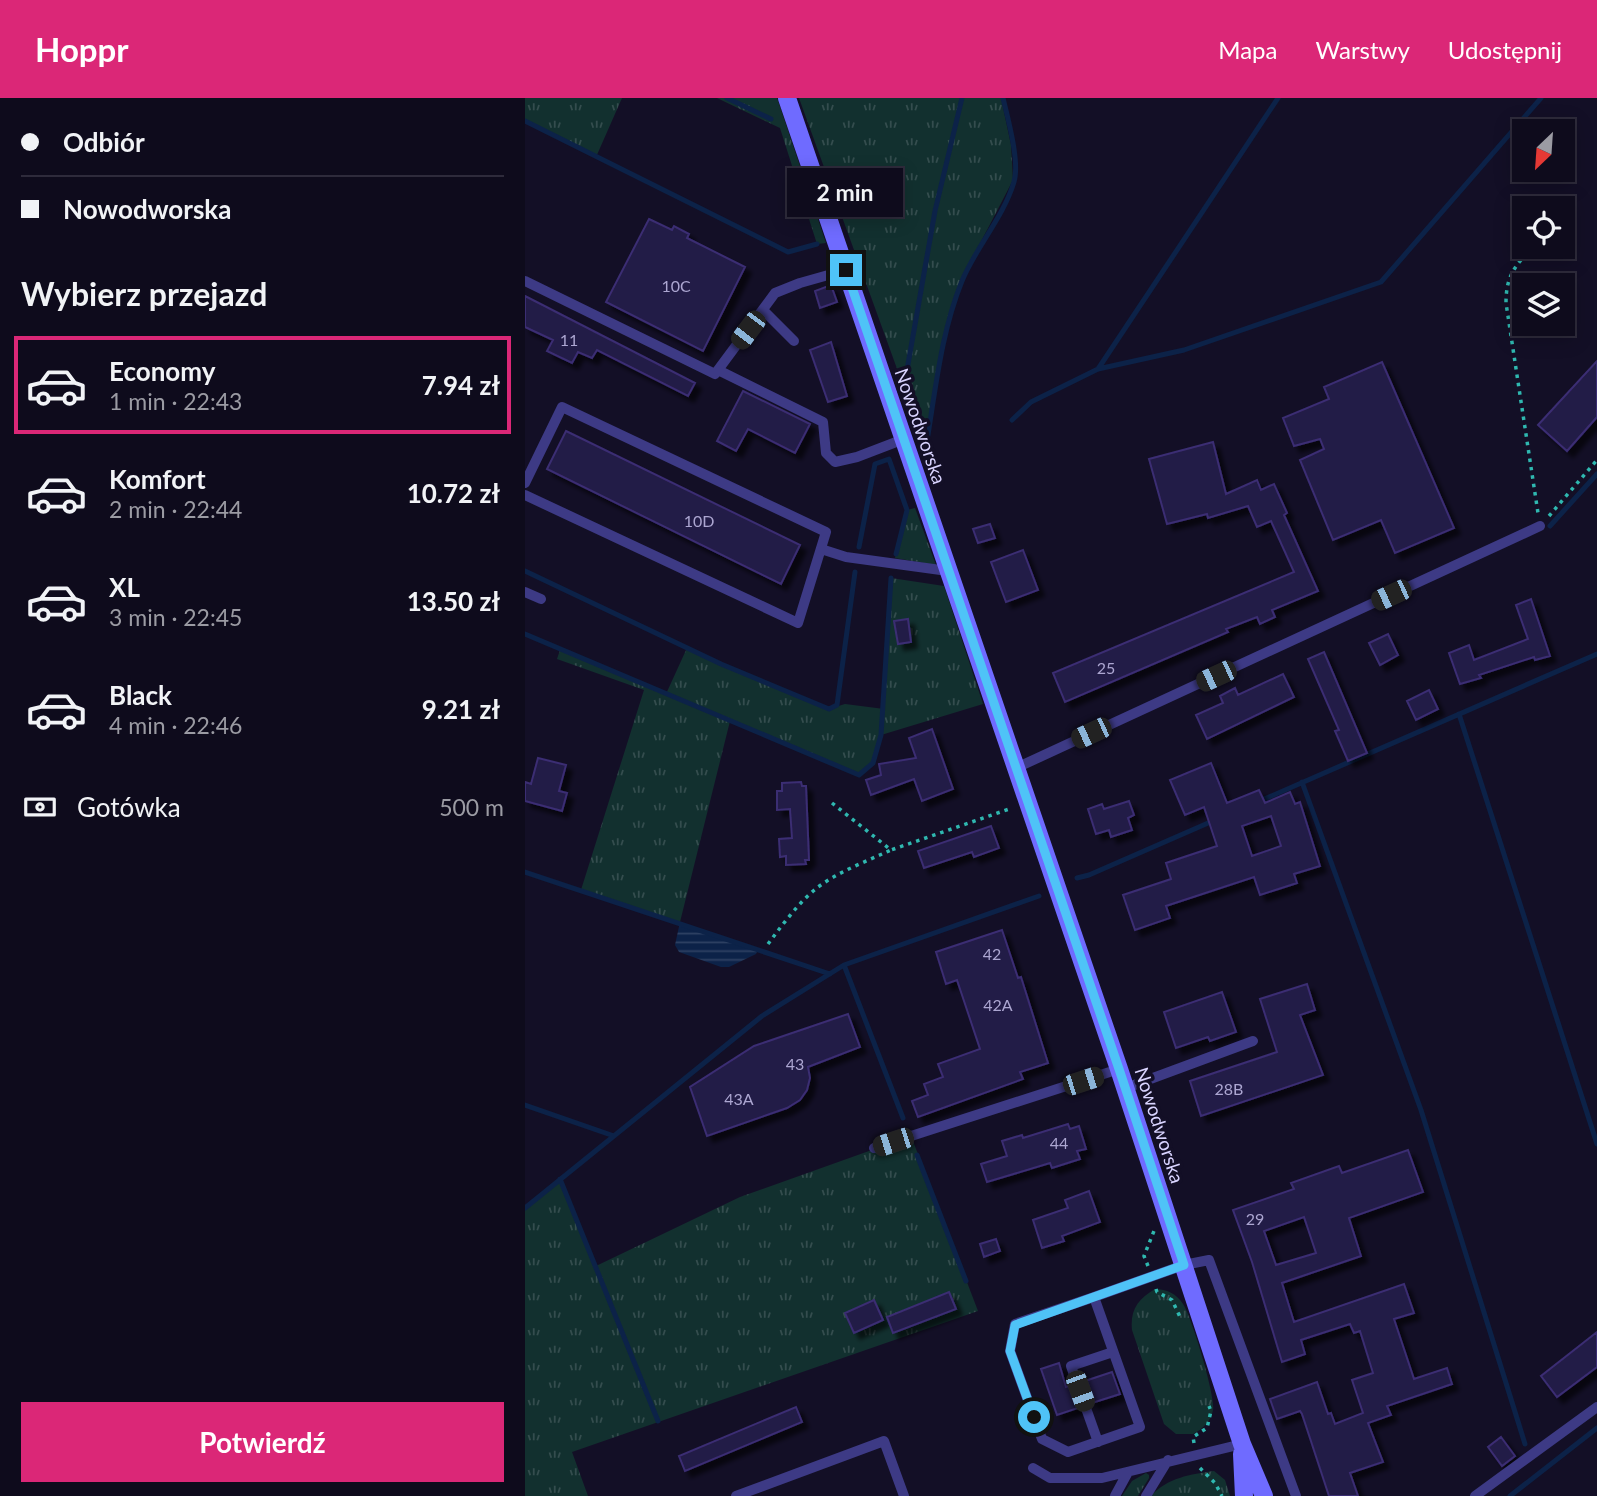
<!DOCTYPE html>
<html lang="pl">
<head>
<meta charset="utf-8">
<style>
	body { margin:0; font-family:Lato,sans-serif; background:#1c1929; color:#f1f3f6; height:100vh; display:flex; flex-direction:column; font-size:26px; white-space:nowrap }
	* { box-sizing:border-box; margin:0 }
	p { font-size:23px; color:#9b9ba3 }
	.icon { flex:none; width:38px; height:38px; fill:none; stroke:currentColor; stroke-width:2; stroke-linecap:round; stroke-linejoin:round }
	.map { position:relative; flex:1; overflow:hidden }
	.drawer { display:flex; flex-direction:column; background:#0e0b1c; width:525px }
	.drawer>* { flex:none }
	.hud { display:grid; align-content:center; height:154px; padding:0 21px; background:#0e0b1c }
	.needle { width:46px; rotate:205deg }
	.fabs { position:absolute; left:987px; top:21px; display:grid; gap:14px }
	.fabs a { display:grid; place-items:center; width:63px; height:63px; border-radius:0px; background:#0e0b1c; box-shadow:0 4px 18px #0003,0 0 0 2px #2e2b3b; font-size:35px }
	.end { position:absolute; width:32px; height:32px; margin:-16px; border:9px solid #4fc3f7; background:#111; box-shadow:0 0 0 4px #111 }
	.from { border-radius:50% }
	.bubble { position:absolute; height:49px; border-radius:0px; background:#0e0b1c; box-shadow:0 4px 18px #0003,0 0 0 2px #2e2b3b; font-size:23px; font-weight:700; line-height:49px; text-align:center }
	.car { position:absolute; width:21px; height:42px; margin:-21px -10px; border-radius:9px; box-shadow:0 0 5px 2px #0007; background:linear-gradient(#222 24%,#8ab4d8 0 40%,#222 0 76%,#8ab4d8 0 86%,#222 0) }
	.hud b { display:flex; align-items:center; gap:24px; height:66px; font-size:26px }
	.hud b+b { border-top:2px solid #2e2b3b }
	.hud i { width:18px; height:18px; background:#f1f3f6 }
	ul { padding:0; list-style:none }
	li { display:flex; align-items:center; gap:21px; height:98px; margin:0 14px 10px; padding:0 7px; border:4px solid transparent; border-radius:0px }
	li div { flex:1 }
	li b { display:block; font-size:26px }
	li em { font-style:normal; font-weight:700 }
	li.selected { border-color:#db2777 }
	li>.icon { width:63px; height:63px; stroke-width:1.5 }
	h2 { padding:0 21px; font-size:32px; line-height:84px }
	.pay { display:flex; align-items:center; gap:18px; height:77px; padding:0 21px; font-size:26px }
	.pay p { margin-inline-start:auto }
	.action { display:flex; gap:14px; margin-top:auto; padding:14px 21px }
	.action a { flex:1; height:80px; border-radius:0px; background:#db2777; color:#fff; font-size:28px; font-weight:700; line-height:80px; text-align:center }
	header { display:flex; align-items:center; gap:42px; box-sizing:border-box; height:98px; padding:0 35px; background:#db2777; color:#fff }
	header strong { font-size:33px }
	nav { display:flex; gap:38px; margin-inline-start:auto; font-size:24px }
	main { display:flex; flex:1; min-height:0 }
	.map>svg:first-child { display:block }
	.grass { fill:url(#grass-tufts) }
	.water { fill:url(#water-rules) }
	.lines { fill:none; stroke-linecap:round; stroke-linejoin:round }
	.stream { stroke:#0c2248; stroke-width:5 }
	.building { fill:#241b47; stroke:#3b2d73; stroke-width:2; fill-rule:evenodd; filter:url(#shadow) }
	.path { stroke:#2fb8b0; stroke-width:3.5; stroke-dasharray:3.5 5; stroke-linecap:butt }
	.lane { stroke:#3d3a85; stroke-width:10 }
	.secondary { stroke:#6f6bff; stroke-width:18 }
	.route { stroke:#4fc3f7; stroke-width:9 }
	.labels { text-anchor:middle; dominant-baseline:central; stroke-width:7; stroke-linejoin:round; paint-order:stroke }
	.number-label { font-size:16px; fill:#aca6d1 }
	.street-label { font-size:19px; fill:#d9d4ff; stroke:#130f26 }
</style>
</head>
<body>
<header>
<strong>Hoppr</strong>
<nav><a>Mapa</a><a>Warstwy</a><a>Udostępnij</a></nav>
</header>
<main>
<section class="drawer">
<div class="hud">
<b><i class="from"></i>Odbiór</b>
<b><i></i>Nowodworska</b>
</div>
<h2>Wybierz przejazd</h2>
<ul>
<li class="selected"><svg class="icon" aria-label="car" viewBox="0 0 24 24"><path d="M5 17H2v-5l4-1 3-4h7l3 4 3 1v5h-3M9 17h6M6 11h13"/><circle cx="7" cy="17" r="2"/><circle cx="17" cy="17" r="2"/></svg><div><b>Economy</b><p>1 min · 22:43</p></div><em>7.94 zł</em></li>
<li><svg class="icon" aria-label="car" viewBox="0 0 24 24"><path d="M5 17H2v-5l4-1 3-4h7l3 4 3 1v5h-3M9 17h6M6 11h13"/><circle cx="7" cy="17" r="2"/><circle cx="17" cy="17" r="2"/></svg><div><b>Komfort</b><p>2 min · 22:44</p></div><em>10.72 zł</em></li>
<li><svg class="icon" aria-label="car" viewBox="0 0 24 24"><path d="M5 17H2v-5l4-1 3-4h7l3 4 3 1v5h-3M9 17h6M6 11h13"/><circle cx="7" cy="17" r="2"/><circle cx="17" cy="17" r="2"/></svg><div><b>XL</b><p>3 min · 22:45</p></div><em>13.50 zł</em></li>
<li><svg class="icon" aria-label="car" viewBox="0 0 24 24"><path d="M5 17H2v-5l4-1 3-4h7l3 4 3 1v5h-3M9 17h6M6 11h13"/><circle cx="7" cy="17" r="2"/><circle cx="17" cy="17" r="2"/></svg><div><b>Black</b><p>4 min · 22:46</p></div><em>9.21 zł</em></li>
</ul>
<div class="pay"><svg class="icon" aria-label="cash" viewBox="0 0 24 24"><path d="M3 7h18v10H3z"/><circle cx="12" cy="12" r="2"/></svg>Gotówka<p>500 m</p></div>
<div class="action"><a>Potwierdź</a></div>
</section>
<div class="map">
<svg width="1072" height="1398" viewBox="0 0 1072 1398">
	<defs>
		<pattern id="grass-tufts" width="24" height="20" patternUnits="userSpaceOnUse" patternTransform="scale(1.75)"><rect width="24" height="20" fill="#12302f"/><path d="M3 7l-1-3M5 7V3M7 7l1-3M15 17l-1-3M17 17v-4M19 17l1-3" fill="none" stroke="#344d4e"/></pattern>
		<pattern id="water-rules" width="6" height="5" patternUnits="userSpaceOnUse" patternTransform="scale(1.75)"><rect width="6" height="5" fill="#0c2248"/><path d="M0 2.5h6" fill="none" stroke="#2f4163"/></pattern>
		<filter id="shadow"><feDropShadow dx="6" dy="6" stdDeviation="2" flood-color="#0009"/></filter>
	</defs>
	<rect width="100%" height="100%" fill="#130f26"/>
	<path class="grass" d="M 0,0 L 97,0 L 71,59 L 0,23 Z
		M 192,0 L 252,0 L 301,145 L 292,146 L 255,30 Z
		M 274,0 L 476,0 L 486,47 L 488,82 L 435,184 L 418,243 L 399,353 L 379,290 Z
		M 390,410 L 411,467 L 370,460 L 382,412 Z
		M 366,480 L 419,488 L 458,606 L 356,637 L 348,665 L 334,677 L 205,623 L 155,824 L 56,792 L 119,592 L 32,561 L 35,552 L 141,596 L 162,550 L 304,611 L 320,606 L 359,611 Z
		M 386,1038 L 453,1213 L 47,1354 L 63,1398 L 0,1398 L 0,1110 L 35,1081 L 71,1168 L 215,1099 Z
		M 630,1191 C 641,1191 652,1196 658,1206 C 666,1217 691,1299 688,1312 C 686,1323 678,1331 668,1336 L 651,1336 L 639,1326 L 607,1232 C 605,1212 613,1201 630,1191 Z
		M 689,1373 L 700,1382 L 705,1398 L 626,1398 C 642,1380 666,1376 689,1373 Z
		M 621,1375 L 624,1377 L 624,1380 L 613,1398 L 597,1398 L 607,1383 Z"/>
	<path class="water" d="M 155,824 L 233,852 L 231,856 L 204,869 L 196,869 L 154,854 L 150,847 Z"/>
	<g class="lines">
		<path class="stream" d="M 202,0 L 246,21
			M 0,23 L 263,154 L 292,146
			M 573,271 L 753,0
			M 379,289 L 410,113 L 437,0
			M 487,322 L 506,304 L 573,271 L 659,252 L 856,184 L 1016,0
			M 400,355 C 410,298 415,237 437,183 C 451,149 478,120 489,84 C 495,64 483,21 478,0
			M 1025,428 L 1072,376
			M 334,449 L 350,366 L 364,361 L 382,412 L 371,456
			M 0,473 L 196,566 L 304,611 L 312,607 L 330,474
			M 0,536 L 334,677 L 348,665 L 356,637 L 366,480
			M 934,616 L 1072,1046
			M 777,684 L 896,1012 L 1000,1346
			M 735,703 L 1072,556
			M 0,774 L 305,876
			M 552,780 L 564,777 L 690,722
			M 319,867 L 378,1020
			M 0,1007 L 89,1038
			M 392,1057 L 441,1183
			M 35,1081 L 133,1323
			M 0,1110 L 237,918 L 319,867 L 514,798
			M 985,1398 L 1072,1330"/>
	</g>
	<path class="building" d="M 124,121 L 147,132 L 149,128 L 164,136 L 162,140 L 220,169 L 178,253 L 81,204 Z
		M 306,187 L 312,204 L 295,210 L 290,193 Z
		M 0,198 L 170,285 L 163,298 L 72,252 L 67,260 L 53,254 L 47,265 L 22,253 L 28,242 L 0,229 Z
		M 306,244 L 322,298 L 303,304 L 285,252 Z
		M 1072,263 L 1072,319 L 1042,353 L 1013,327 Z
		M 857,264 L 929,430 L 870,455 L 856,422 L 808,442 L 775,362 L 799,351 L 795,341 L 769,348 L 758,320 L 804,301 L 799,289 Z
		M 218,293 L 285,326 L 270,355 L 223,331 L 211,353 L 192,343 Z
		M 41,333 L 275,447 L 256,486 L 22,371 Z
		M 688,344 L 701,396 L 732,382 L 736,392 L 749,386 L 762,415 L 759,417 L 793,493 L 747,512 L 750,519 L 735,526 L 732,519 L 701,531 L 703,534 L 540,604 L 528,575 L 769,474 L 746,423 L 732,429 L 723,408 L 683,420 L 682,416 L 642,426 L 624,361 Z
		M 465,426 L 470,440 L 453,445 L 448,431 Z
		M 498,452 L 513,492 L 481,504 L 466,464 Z
		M 1006,501 L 1025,558 L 1010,562 L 1009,559 L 954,577 L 956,580 L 935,586 L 924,555 L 944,547 L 949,562 L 1003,541 L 991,507 Z
		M 383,521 L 386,544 L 373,546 L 369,523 Z
		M 863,536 L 873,557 L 855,567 L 844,545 Z
		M 799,554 L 842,655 L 823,663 L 810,633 L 814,632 L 783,561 Z
		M 758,576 L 769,599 L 682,641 L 671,617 L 698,605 L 695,598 L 710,590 L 713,597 Z
		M 904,592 L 913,611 L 891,622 L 882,603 Z
		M 407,631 L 428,691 L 397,703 L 389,681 L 346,697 L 341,682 L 356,677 L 354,666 L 391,660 L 384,640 Z
		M 13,660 L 41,667 L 34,693 L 42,695 L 37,713 L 0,703 L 0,684 L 6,686 Z
		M 686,665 L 702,705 L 734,692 L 740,705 L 765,694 L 770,706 L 775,704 L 795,768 L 769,776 L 772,785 L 735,797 L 729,779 L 641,808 L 645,820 L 610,832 L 598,797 L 646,781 L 641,765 L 692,748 L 679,709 L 660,717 L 645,682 ZM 746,718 L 756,748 L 727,758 L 717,728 Z
		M 276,684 L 277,688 L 281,688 L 284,762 L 280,762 L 281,766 L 261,767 L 261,758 L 255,759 L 254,741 L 267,740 L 265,711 L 252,712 L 252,693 L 257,693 L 257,685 Z
		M 604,703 L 609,717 L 603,720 L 607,732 L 586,739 L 584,732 L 571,736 L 563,711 L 577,706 L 579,711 Z
		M 466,728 L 474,750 L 449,759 L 447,754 L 399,770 L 393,753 Z
		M 477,832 L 493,880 L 496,879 L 523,965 L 495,974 L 498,981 L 393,1019 L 387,1003 L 403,997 L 399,986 L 418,979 L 413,966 L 455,951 L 432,882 L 421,886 L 411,854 Z
		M 782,886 L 790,912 L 775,917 L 798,977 L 676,1018 L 665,983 L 752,954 L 735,901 Z
		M 697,894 L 711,934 L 685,943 L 683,939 L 651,950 L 639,914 Z
		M 323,916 L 335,949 L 283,969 L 285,980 L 282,992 L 275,1002 L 262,1010 L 182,1038 L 165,989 L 229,948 Z
		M 543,1026 L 545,1031 L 554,1028 L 561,1051 L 552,1053 L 555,1061 L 527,1070 L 525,1065 L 462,1084 L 456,1066 L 482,1058 L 477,1043 L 497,1037 L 498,1040 Z
		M 883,1052 L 898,1094 L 824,1120 L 836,1158 L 757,1185 L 769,1224 L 879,1186 L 889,1215 L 869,1221 L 889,1281 L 922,1270 L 927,1286 L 862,1308 L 866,1317 L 843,1325 L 858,1364 L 825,1375 L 833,1398 L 804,1398 L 777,1316 L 775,1313 L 752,1321 L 745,1301 L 792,1284 L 803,1316 L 806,1315 L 810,1326 L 838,1315 L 827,1282 L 848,1275 L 835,1233 L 829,1235 L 825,1226 L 776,1242 L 780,1256 L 757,1264 L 727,1164 L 708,1112 L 769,1091 L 766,1085 L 814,1068 L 817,1075 ZM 779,1119 L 791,1155 L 751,1167 L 739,1133 Z
		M 564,1093 L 575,1124 L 537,1138 L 539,1143 L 517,1150 L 508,1122 L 543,1110 L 540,1102 Z
		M 471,1141 L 475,1153 L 459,1159 L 455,1146 Z
		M 424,1194 L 431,1211 L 368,1235 L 362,1219 Z
		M 349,1202 L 358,1222 L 329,1235 L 320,1215 Z
		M 1072,1234 L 1072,1269 L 1032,1299 L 1016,1278 Z
		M 534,1265 L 541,1289 L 545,1288 L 553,1310 L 532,1317 L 516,1271 Z
		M 587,1274 L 595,1296 L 567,1305 L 560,1283 Z
		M 271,1309 L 277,1324 L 160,1373 L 154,1358 Z
		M 976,1339 L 990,1358 L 977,1368 L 963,1349 Z"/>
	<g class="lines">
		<path class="path" d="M 1038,114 L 1049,101
			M 1007,149 C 990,169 981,177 981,205 L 1013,415
			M 1024,418 L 1072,362
			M 307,705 L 366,752 L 487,710
			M 243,846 C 258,826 274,804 293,789 C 315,773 342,763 366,752
			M 623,1168 L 619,1158 L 629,1133
			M 631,1191 L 632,1194 L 647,1202 L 656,1221
			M 669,1345 L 668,1339 L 682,1330 L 686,1313 L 684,1308
			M 675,1370 L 690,1385 L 697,1398"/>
		<path class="lane" d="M 0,183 L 190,276 L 250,195 L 275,185 L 321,172
			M 238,212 L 269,243
			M 193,272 L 298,324 L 301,355 L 310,364 L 332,359 L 379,341
			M 0,385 L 37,309 L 301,434 L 273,525 L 0,397
			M 296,451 L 321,459 L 423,473
			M 0,494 L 16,501
			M 491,670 L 1015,428
			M 601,990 L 728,943
			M 349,1050 L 594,971
			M 569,1199 L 490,1226 L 485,1253 L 517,1341 L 543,1354 L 615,1329 L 569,1199 L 659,1167 L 684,1162 L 771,1398
			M 573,1344 L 546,1268 L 588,1254
			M 508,1370 L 525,1380 L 577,1380 L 717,1346
			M 211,1398 L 359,1343 L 379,1398
			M 590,1398 L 603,1374
			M 621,1398 L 643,1362
			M 950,1398 L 1072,1309"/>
		<path class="secondary" d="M 262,0 L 594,971 L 717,1346 L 739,1398
			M 717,1356 L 719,1398"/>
	</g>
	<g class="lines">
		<path class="route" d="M 321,172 L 594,971 L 659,1167 L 490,1227 L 485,1253 L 509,1319"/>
	</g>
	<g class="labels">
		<g class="number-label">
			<text x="151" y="187">10C</text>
			<text x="44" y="241">11</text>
			<text x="174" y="422">10D</text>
			<text x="581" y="569">25</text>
			<text x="467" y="855">42</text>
			<text x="473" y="906">42A</text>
			<text x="270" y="965">43</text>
			<text x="704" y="990">28B</text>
			<text x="214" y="1000">43A</text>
			<text x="534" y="1044">44</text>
			<text x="730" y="1120">29</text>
		</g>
		<g class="street-label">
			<text transform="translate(396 328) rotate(71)">Nowodworska</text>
			<text transform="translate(635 1027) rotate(72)">Nowodworska</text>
		</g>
	</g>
</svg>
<div class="fabs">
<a><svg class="needle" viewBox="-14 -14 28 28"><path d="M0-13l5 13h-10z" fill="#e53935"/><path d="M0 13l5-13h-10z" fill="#9b9ba3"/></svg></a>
<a><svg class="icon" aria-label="locate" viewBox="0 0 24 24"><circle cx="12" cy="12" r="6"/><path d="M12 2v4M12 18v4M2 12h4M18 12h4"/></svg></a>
<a><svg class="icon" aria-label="layers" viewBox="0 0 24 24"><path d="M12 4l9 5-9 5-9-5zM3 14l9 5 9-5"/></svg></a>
</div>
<i class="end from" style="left:509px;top:1319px"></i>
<i class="end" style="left:321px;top:172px"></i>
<div class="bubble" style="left:262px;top:70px;width:116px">2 min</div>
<i class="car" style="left:223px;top:232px;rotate:217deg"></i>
<i class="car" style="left:866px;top:497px;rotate:245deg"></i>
<i class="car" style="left:691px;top:578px;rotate:245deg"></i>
<i class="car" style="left:566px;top:635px;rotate:245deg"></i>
<i class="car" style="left:558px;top:983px;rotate:72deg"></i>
<i class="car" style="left:368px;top:1044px;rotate:252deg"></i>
<i class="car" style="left:555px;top:1293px;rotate:160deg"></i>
</div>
</main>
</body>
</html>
